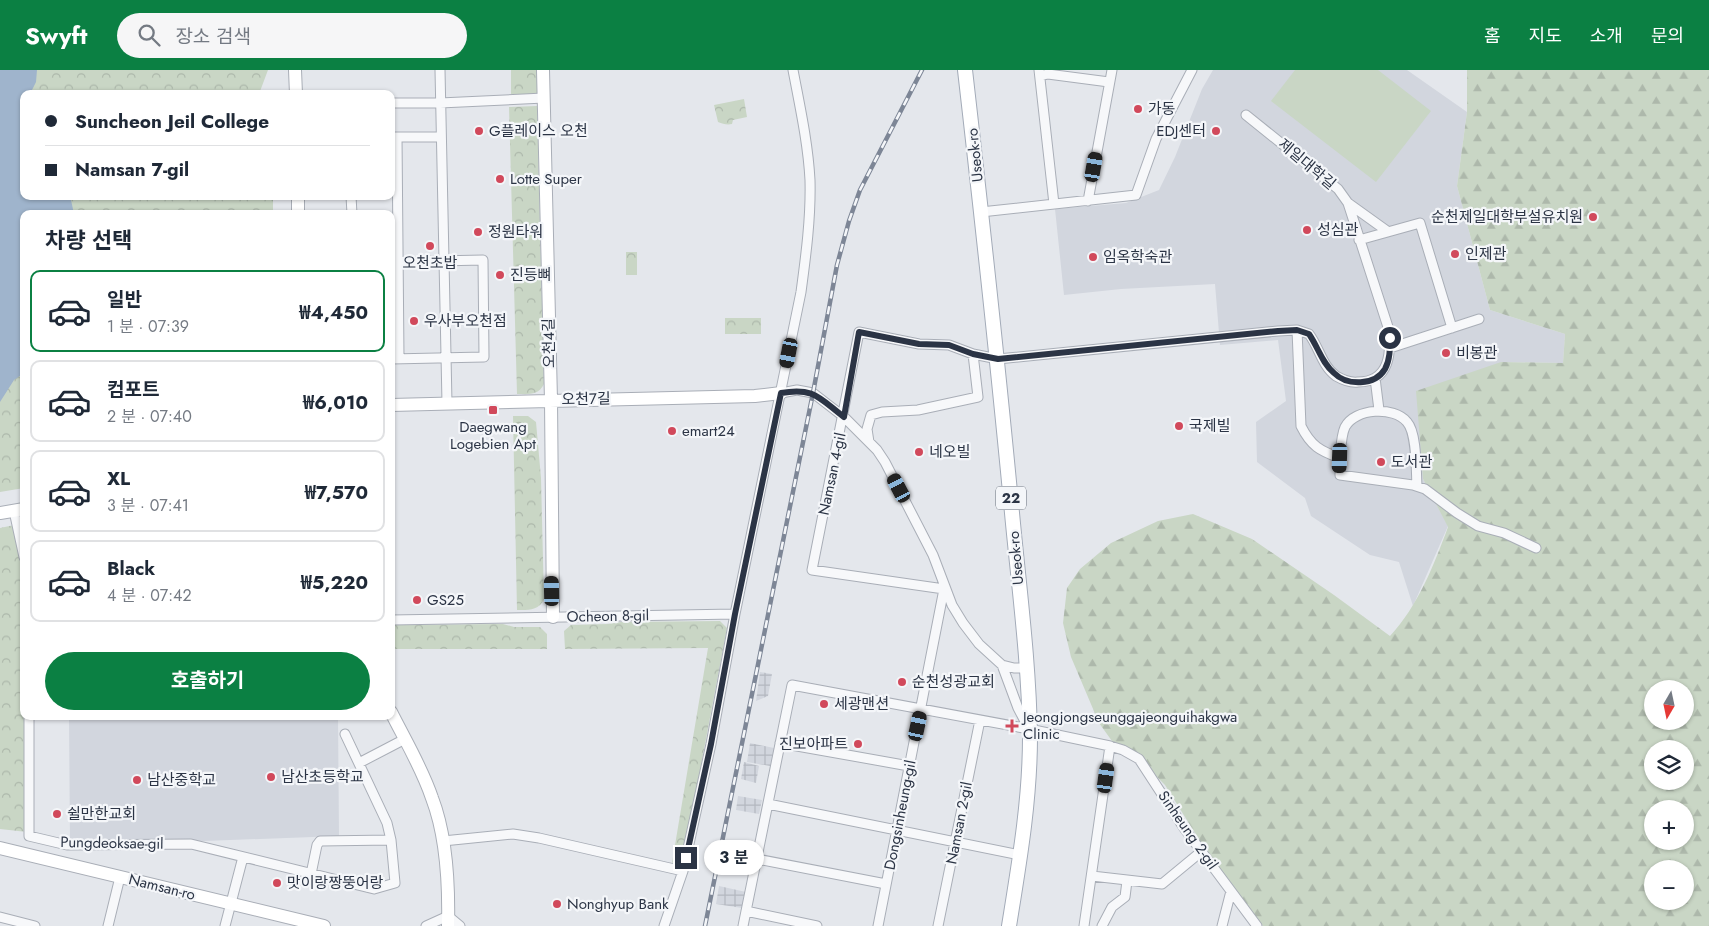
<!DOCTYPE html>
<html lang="ko">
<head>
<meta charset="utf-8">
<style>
	body { margin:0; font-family:Jost,"Noto Sans KR",sans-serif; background:#f6f6f7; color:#1f2937; height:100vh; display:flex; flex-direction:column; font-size:19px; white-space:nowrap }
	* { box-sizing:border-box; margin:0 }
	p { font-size:16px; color:#747a83 }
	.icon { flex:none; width:28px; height:28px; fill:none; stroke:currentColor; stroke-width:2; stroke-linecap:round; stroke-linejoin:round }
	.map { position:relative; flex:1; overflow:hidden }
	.panel { position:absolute; left:20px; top:140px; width:375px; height:510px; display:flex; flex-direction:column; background:#fff; border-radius:10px; box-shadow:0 1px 4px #0004 }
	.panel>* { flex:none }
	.banner { position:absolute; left:20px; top:20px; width:375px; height:110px; border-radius:10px; box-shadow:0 1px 4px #0004; display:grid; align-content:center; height:110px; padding:0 25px; background:#fff }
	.needle { width:32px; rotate:189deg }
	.controls { position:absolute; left:1644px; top:610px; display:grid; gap:10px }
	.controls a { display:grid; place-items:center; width:50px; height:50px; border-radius:50%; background:#fff; box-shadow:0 1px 4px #0004; font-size:25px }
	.end { position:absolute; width:22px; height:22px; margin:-11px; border:6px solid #2b3445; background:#fff; box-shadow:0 0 0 2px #fff }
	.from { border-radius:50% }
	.bubble { position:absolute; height:35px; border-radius:18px; background:#fff; box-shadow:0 1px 4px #0004; font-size:16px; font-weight:700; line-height:35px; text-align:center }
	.car { position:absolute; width:15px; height:30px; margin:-15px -8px; border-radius:6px; box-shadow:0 0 4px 1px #0007; background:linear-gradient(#222 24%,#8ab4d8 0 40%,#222 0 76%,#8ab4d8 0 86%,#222 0) }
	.banner b { display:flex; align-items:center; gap:18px; height:48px; font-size:19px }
	.banner b+b { border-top:1px solid #e0e1e3 }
	.banner i { width:12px; height:12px; background:#1f2937 }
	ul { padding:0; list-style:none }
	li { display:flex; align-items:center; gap:15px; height:82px; margin:0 10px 8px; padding:0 15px; border:2px solid #e0e1e3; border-radius:10px }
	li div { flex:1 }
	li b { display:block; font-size:19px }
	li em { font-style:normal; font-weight:700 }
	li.active { border-color:#0b8043 }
	li>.icon { width:45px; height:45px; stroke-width:1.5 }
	h2 { padding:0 25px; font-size:22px; line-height:60px }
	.primary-button { display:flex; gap:10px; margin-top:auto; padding:10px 25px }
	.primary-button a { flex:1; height:58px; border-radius:30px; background:#0b8043; color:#fff; font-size:20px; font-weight:700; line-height:58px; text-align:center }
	header { display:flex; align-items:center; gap:30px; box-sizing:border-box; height:70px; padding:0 25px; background:#0b8043; color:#fff }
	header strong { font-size:24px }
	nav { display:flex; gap:28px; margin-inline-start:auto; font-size:18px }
	.search { width:350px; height:45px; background:#f6f6f7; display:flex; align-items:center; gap:12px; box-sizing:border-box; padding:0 18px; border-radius:28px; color:#747a83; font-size:19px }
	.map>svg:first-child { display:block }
	.built { fill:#d2d6de }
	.industrial { fill:url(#industrial-grid) }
	.forest { fill:url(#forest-firs); fill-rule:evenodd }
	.park { fill:url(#park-crowns) }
	.pitch { fill:#c9d6c5 }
	.water { fill:#9fb4cc }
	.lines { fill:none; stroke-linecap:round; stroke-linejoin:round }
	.street-casing { stroke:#a9aeb7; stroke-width:11 }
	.secondary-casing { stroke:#a9aeb7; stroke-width:14 }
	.primary-casing { stroke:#a3abb8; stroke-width:16 }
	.street { stroke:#f7f8fa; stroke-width:9 }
	.secondary { stroke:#fff; stroke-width:12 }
	.primary { stroke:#fff; stroke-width:14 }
	.rail-casing { stroke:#7d8696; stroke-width:4.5 }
	.rail { stroke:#f4f6f9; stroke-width:2.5; stroke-dasharray:8; stroke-linecap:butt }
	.route { stroke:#2b3445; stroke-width:6 }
	.poi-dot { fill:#d1495b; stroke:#f4f6f9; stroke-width:2 }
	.labels { text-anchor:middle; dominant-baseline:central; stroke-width:4.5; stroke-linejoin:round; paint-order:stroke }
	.shield { fill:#f4f6f9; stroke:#676e7b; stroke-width:1 }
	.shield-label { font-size:14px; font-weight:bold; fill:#2b3445 }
	.poi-label { font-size:15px; fill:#2b3445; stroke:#f4f6f9; text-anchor:start }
	.street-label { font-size:15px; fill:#2b3445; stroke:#f4f6f9 }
</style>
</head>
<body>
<header>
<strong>Swyft</strong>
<div class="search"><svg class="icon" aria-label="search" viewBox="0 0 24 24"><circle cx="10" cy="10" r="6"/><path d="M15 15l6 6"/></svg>장소 검색</div>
<nav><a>홈</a><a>지도</a><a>소개</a><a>문의</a></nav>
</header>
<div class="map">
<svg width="1709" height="856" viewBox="0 0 1709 856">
	<defs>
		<pattern id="industrial-grid" width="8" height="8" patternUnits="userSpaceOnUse" patternTransform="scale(1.25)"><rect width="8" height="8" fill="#d2d6de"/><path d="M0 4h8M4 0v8" fill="none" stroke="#b4b8c0"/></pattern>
		<pattern id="forest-firs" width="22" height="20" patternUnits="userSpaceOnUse" patternTransform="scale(1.25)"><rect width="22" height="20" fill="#c9d6c5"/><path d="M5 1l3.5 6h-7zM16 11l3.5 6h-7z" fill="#adb8ab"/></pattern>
		<pattern id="park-crowns" width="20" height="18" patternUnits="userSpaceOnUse" patternTransform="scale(1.25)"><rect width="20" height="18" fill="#c9d6c5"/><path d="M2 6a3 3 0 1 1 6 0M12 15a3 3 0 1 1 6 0" fill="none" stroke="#adb8ab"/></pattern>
	</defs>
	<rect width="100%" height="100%" fill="#e4e7ec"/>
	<path class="built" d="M 1213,0 L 1407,0 L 1467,42 L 1457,116 L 1490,240 L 1565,264 L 1563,293 L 1501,292 L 1423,409 L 1448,456 L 1413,536 L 1399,492 L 1370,485 L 1311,446 L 1305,428 L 1257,392 L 1256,352 L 1286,331 L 1278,270 L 1220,275 L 1215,214 L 1121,219 L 1064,225 L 1055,139 L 1126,133 L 1159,120 L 1175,87 L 1202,19 Z
		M 203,646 L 338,646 L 339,766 L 204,771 L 70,772 L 69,648 Z"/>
	<path class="industrial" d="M 760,602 L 772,604 L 768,626 L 756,631 Z
		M 750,673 L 774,678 L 770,696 L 747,692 Z
		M 744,692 L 759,696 L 756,713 L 741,709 Z
		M 738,726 L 762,730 L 759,744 L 736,740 Z
		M 741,787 L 752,789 L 750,804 L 739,802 Z
		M 719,816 L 746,822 L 742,838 L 716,834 Z"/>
	<path class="forest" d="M 1467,0 L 1709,0 L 1709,856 L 1263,856 L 1205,779 L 1165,715 L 1139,689 L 1117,678 L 1099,653 L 1071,587 L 1063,553 L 1067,518 L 1080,499 L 1111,473 L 1158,451 L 1193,444 L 1252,469 L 1334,525 L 1390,566 C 1418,536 1434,495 1448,457 L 1423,409 L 1416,321 L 1501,292 L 1563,293 L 1565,264 L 1490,240 L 1457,116 L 1467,42 ZM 1652,619 L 1685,619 L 1685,651 L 1652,651 ZM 1652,679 L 1685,679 L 1685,711 L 1652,711 ZM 1652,739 L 1685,739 L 1685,771 L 1652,771 ZM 1652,799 L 1685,799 L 1685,831 L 1652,831 Z"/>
	<path class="park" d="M 0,0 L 268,0 L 259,24 L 24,24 L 24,126 L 273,126 L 273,144 L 24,144 L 24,418 L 0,422 Z
		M 511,0 L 538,0 L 539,24 L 511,24 Z
		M 744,29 L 747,47 L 733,50 L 732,54 C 727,55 723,54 718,52 L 714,35 Z
		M 537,36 L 544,314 C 538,326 528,324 517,324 L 509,37 Z
		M 626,182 L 637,182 L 637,205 L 626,205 Z
		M 725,248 L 761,248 L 761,264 L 725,264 Z
		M 513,346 L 528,346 L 536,352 L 541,408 L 544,529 C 539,541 528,540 517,540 Z
		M 24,453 L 24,646 L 27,762 L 0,759 L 0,458 Z
		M 720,551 L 727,558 L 684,785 L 672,793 L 708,578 L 565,579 L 564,561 L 571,555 L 608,554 L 621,552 Z
		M 503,554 L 514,557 L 540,557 L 547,564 L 547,579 L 391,579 L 391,555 Z"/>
	<path class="pitch" d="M 1295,0 L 1378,0 L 1431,41 L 1376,112 L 1271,31 Z"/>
	<path class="water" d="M 0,0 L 37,0 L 36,12 L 30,24 L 24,24 L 24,126 L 64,126 L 71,130 L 74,144 L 24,144 L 24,303 L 14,310 L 0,332 Z"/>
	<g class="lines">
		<g class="street-casing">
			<path id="street" d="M 440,0 L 447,333
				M 1039,0 L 1054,134
				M 1040,6 L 1048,4 L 1109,12
				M 391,33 L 440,33 L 544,28
				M 391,67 L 441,67
				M 397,67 L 399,288
				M 351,126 L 352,144
				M 1088,131 L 1112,0
				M 1348,133 L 1387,161
				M 981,142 L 1136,125 L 1156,69 L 1192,0
				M 1359,170 L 1420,153 L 1452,258
				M 391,192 L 483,190 L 484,287 L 391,289
				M 1297,260 L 1301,356 C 1311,376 1320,381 1340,388 L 1340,405 L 1413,415 L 1425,419 L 1457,443 L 1478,456 L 1504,463 L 1536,478
				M 1390,278 L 1479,249
				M 1375,308 L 1379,340
				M 781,323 L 797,320 L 813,323 L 844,347 L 877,380 L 885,392 L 933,485 L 952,535 L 963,553 L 979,574 L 1002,595 L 1014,598 L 1027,598
				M 869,372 L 867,359 L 871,345 L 882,342 L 918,340 L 978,327 L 973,284 L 998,289 L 1278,261 L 1297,260 L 1309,264 C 1319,277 1322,296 1336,306 C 1343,310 1350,313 1358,312 C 1390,312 1392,282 1388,257 L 1348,133 L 1338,119 L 1246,45
				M 1340,388 C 1341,378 1341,366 1345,357 C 1355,338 1394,336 1407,352 C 1417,363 1416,400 1417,416
				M 14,441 L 24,487
				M 944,519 L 812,500 L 859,262 L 919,274 L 949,275 L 973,284
				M 391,550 L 735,544
				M 1002,595 L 1018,638 L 1028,657
				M 29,646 L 29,766 L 67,775 L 191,774 L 374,819 L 395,813 L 391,770 L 387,753 L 345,664
				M 780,673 L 909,696
				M 1110,676 L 1123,680 L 1139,689 L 1184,758 L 1257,856
				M 359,693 L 405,669
				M 768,734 L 1020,785
				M 443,771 L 513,764 L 539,768 L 683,801
				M 757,789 L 886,814
				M 311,804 L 317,775 L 320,771 L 391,770
				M 1092,806 L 1162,814 L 1202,781
				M 746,841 L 817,856
				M 0,847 L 35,856
				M 108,856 L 120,807
				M 225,856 L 243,787
				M 426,856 L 448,846 L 460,856
				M 664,856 L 683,801 L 711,674 L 735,544 L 801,222 C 806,185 811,147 810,110 C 808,73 800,37 793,0
				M 743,856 L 792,615 L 1029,659 L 1110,676 L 1084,856
				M 878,856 L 944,519 L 946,520
				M 938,856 L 980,650
				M 1102,856 L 1112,837 L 1125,827 L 1127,811
				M 1222,856 L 1231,821"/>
		</g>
		<g class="secondary-casing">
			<path id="secondary" d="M 295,0 L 296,24
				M 543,0 L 551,330 L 553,547
				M 298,126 L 298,144
				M 391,335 L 755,326 L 781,323
				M 0,443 L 24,439
				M 391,642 C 405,670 422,698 432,728 C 447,767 449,815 448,856
				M 0,778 L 324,856"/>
		</g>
		<g class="primary-casing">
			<path id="primary" d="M 965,0 C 982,148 998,295 1012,443 C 1019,518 1029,592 1030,667 C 1030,731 1019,794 1009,856"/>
		</g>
		<use href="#street" class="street"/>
		<use href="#secondary" class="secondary"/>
		<use href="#primary" class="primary"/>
		<g class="rail-casing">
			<path id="rail" d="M 705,856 L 813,323 L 837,195 L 849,151 L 860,120 L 922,0"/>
		</g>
		<use href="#rail" class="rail"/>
	</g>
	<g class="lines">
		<path class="route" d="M 686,788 L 711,674 L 735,544 L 781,323 C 814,317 819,328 844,347 L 859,262 L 919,274 L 949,275 L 973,284 L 998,289 L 1278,261 L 1297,260 L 1309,264 C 1318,277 1322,293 1334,303 C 1347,316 1375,316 1385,299 C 1390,290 1390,279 1390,268"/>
	</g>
	<g class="poi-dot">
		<circle cx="1138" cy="39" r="5"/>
		<circle cx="479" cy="61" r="5"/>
		<circle cx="1216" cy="61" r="5"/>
		<circle cx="500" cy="109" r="5"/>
		<circle cx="1593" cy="147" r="5"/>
		<circle cx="1307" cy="160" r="5"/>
		<circle cx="478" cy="162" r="5"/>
		<circle cx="430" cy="176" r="5"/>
		<circle cx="1455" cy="184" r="5"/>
		<circle cx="1093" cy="187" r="5"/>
		<circle cx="500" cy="205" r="5"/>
		<circle cx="414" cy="251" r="5"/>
		<circle cx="1446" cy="283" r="5"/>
		<rect x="488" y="335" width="10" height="10" rx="2.5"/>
		<circle cx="1179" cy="356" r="5"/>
		<circle cx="672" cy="361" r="5"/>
		<circle cx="919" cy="382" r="5"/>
		<circle cx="1381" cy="392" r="5"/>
		<circle cx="417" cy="530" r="5"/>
		<circle cx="902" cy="612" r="5"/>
		<circle cx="824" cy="634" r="5"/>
		<path d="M1009.5 648.5h5v5h5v5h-5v5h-5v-5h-5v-5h5z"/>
		<circle cx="858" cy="674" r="5"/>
		<circle cx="271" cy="707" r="5"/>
		<circle cx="137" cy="710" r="5"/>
		<circle cx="57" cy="744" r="5"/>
		<circle cx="277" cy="813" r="5"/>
		<circle cx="557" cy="834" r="5"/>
	</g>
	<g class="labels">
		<rect class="shield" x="996" y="416.5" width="30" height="23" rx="4"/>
		<g class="shield-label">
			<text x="1011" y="428">22</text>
		</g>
		<g class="poi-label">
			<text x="1148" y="39">가동</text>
			<text x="489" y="61">G플레이스 오천</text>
			<text x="1206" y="61" text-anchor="end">EDJ센터</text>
			<text x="510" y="109">Lotte Super</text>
			<text x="1583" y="147" text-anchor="end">순천제일대학부설유치원</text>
			<text x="1317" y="160">성심관</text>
			<text x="488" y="162">정원타워</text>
			<text x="1465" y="184">인제관</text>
			<text x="1103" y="187">임옥학숙관</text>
			<text x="430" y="193" text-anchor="middle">오천초밥</text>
			<text x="510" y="205">진등뼈</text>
			<text x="424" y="251">우사부오천점</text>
			<text x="1456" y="283">비봉관</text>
			<text x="1189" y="356">국제빌</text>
			<text x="493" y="357" text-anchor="middle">Daegwang<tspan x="493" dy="17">Logebien Apt</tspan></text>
			<text x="682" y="361">emart24</text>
			<text x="929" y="382">네오빌</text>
			<text x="1391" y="392">도서관</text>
			<text x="427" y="530">GS25</text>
			<text x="912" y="612">순천성광교회</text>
			<text x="834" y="634">세광맨션</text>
			<text x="1023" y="647">Jeongjongseunggajeonguihakgwa<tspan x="1023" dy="17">Clinic</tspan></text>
			<text x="848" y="674" text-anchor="end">진보아파트</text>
			<text x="281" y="707">남산초등학교</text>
			<text x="147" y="710">남산중학교</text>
			<text x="67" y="744">쉴만한교회</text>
			<text x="287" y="813">맛이랑짱뚱어랑</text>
			<text x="567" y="834">Nonghyup Bank</text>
		</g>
		<g class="street-label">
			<text transform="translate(975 85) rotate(-96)">Useok-ro</text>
			<text transform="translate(1307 94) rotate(40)">제일대학길</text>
			<text transform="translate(549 273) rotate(-91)">오천4길</text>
			<text transform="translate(586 329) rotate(-1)">오천7길</text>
			<text transform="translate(832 404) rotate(-78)">Namsan 4-gil</text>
			<text transform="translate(1016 488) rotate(-95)">Useok-ro</text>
			<text transform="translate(608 546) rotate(-1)">Ocheon 8-gil</text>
			<text transform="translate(900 745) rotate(-79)">Dongsinheung-gil</text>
			<text transform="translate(959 753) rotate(-79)">Namsan 2-gil</text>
			<text transform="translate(1188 760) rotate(55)">Sinheung 2-gil</text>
			<text transform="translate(112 773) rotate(1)">Pungdeoksae-gil</text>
			<text transform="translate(162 817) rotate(14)">Namsan-ro</text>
		</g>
	</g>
</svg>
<div class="controls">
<a><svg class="needle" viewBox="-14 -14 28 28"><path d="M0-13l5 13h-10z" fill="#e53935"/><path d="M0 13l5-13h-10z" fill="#747a83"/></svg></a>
<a><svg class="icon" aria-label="layers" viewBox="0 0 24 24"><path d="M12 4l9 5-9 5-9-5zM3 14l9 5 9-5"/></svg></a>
<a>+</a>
<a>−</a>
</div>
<i class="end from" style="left:1390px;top:268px"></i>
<i class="end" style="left:686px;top:788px"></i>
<div class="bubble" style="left:704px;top:770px;width:60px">3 분</div>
<i class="car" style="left:1094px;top:97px;rotate:10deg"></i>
<i class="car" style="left:789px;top:283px;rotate:191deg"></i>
<i class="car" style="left:1340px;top:388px;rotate:182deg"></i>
<i class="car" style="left:899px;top:418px;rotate:332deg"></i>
<i class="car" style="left:552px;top:521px;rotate:359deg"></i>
<i class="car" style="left:918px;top:656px;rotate:12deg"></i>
<i class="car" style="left:1106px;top:708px;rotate:8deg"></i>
<div class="banner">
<b><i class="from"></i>Suncheon Jeil College</b>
<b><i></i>Namsan 7-gil</b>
</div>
<section class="panel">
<h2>차량 선택</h2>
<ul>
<li class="active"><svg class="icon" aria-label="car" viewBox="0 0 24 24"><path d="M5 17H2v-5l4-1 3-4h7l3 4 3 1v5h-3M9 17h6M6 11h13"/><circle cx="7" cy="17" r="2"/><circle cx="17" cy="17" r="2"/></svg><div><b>일반</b><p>1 분 · 07:39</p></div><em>₩4,450</em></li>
<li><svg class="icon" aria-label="car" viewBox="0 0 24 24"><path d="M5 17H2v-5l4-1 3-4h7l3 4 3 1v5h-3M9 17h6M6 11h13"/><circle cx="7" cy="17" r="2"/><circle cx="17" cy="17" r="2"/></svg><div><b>컴포트</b><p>2 분 · 07:40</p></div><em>₩6,010</em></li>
<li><svg class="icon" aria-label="car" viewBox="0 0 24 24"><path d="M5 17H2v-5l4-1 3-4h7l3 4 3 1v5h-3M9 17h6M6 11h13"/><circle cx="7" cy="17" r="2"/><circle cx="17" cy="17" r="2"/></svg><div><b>XL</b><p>3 분 · 07:41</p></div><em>₩7,570</em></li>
<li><svg class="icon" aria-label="car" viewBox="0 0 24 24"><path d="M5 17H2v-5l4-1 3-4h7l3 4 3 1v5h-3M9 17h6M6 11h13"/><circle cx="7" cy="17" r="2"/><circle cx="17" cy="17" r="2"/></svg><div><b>Black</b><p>4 분 · 07:42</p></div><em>₩5,220</em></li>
</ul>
<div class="primary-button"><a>호출하기</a></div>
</section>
</div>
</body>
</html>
